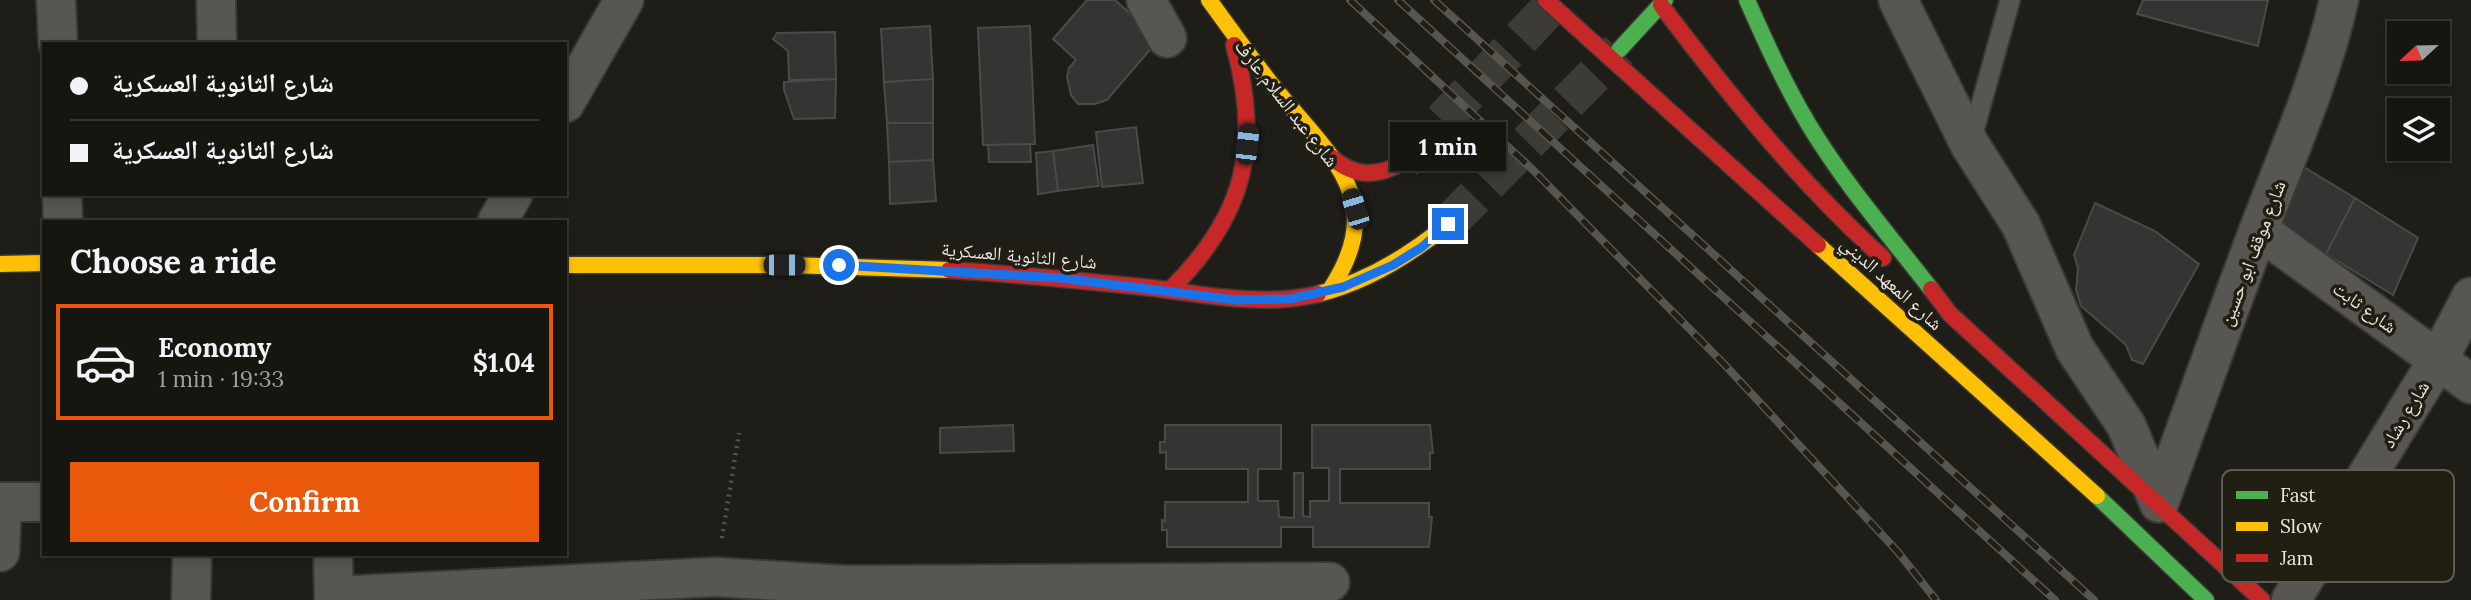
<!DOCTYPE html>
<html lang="en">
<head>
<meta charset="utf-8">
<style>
	body { margin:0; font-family:Lora,"Noto Naskh Arabic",serif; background:#1f1f1a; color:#f1f3f6; height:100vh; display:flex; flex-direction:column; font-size:26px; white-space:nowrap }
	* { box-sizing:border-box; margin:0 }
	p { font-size:23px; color:#9e9f9f }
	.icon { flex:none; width:38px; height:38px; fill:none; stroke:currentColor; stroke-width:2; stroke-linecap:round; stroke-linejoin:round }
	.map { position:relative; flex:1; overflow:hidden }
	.panel { position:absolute; left:42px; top:220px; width:525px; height:336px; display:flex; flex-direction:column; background:#161611; border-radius:0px; box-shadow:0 4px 10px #0003,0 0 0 2px #353531 }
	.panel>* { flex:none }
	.top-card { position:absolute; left:42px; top:42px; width:525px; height:154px; border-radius:0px; box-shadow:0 4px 10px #0003,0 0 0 2px #353531; display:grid; align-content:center; height:154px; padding:0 28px; background:#161611 }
	.needle { width:46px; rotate:248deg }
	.buttons { position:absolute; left:2387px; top:21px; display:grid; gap:14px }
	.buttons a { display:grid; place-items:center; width:63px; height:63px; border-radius:0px; background:#161611; box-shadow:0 4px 10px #0003,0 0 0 2px #353531; font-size:35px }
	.end { position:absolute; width:32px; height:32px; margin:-16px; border:9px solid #1a73e8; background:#fff; box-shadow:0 0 0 4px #fff }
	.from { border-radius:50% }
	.bubble { position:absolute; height:49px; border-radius:0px; background:#161611; box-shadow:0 4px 10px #0003,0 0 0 2px #353531; font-size:23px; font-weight:800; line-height:49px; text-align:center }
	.car { position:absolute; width:21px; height:42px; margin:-21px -10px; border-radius:9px; box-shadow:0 0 5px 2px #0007; background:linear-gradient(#222 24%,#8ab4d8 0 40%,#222 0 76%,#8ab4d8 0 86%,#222 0) }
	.top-card b { display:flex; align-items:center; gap:24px; height:66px; font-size:26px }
	.top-card b+b { border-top:2px solid #353531 }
	.top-card i { width:18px; height:18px; background:#f1f3f6 }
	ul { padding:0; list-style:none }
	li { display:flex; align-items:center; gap:21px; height:116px; margin:0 14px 10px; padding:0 14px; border:4px solid transparent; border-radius:0px }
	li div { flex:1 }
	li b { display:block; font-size:26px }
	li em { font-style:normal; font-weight:800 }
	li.selected { border-color:#ea580c }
	li>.icon { width:63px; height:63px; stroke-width:1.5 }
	h2 { padding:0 28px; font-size:32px; line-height:84px }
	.primary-button { display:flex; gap:14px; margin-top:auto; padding:14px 28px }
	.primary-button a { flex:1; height:80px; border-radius:0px; background:#ea580c; color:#fff; font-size:28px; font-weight:800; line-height:80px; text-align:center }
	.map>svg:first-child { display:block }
	.building { fill:#353432; stroke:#4a4a49; stroke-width:2 }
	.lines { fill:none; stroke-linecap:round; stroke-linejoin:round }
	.primary-tunnel { stroke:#3d3b35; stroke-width:38; stroke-dasharray:38 19; stroke-linecap:butt }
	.lane-casing { stroke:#393833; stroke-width:23 }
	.street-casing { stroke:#393833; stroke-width:42 }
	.fast-casing { stroke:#393833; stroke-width:19 }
	.slow-casing { stroke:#393833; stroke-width:19 }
	.jam-casing { stroke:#393833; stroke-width:19 }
	.path { stroke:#555451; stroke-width:4.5; stroke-dasharray:2 5; stroke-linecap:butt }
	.lane { stroke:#585652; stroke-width:19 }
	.street { stroke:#585652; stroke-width:38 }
	.fast { stroke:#4caf50; stroke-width:16 }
	.slow { stroke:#ffc107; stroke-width:16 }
	.jam { stroke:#c62828; stroke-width:16 }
	.rail-casing { stroke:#565550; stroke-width:8 }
	.rail { stroke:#211e14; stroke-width:5; stroke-dasharray:16; stroke-linecap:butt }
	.route { stroke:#1a73e8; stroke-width:9 }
	.labels { text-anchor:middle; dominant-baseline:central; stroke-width:7; stroke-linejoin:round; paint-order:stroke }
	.street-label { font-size:19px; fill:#eae8e1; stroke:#211e14 }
	.key { fill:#211e14; stroke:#5d5b52; stroke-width:2 }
	.key-label { font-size:19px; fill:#eae8e1 }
</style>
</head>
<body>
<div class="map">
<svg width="2471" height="600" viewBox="0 0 2471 600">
	<rect width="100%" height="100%" fill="#1e1d17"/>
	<path class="building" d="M 1087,0 L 1115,0 L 1159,39 L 1107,100 L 1095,104 L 1078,104 L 1071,95 L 1067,77 L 1069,68 L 1076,60 L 1053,39 Z
		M 2143,0 L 2268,0 L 2258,46 L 2137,14 Z
		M 930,26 L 933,79 L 884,82 L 881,29 Z
		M 1030,26 L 1035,144 L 983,145 L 978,28 Z
		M 835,32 L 836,79 L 789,80 L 788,51 L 773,39 L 777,33 Z
		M 836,79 L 835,118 L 794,119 L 784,90 L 784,82 Z
		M 933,79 L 933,123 L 887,123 L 884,82 Z
		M 887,123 L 933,123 L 933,160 L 889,162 Z
		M 1136,127 L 1143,183 L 1102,187 L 1096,132 Z
		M 1030,144 L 1031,162 L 989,162 L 988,145 Z
		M 1093,145 L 1099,186 L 1058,191 L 1053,151 Z
		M 1053,151 L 1058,191 L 1038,194 L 1036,153 Z
		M 933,160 L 936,201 L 890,204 L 889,162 Z
		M 2299,164 L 2355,198 L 2326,254 L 2276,219 Z
		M 2355,198 L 2418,238 L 2393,295 L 2326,254 Z
		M 2095,203 L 2155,231 L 2199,264 L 2143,364 L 2132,360 L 2126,345 L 2081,306 L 2076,290 L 2078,268 L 2074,255 Z
		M 1013,425 L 1014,451 L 940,453 L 940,428 Z
		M 1165,425 L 1281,425 L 1281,469 L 1258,469 L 1258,501 L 1278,501 L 1279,517 L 1294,518 L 1294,473 L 1303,473 L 1303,516 L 1310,517 L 1310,501 L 1329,501 L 1329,468 L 1312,468 L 1312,425 L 1430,425 L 1433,453 L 1430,453 L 1430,469 L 1340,469 L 1340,503 L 1429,503 L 1429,517 L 1432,517 L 1429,547 L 1313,547 L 1313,527 L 1281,527 L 1281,547 L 1167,547 L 1167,530 L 1162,530 L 1162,520 L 1165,521 L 1165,502 L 1248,502 L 1248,469 L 1166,469 L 1166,452 L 1160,453 L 1160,442 L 1165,442 Z"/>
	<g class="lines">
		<path class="primary-tunnel" d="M 1403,162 L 1557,0
			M 1448,224 L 1619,50"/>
		<g class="lane-casing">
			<path id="lane" d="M 1971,141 L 2010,0"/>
		</g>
		<g class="street-casing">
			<path id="street" d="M 56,0 L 58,44
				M 216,0 L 217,44
				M 1146,0 L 1167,38
				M 1898,0 L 1970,145 L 2021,225 L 2075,349 L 2126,425 L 2159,503
				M 565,103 L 624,0
				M 62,194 L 63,222
				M 497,222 L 513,194
				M 2259,230 L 2471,384
				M 0,502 L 44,502
				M 2159,503 C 2192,413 2224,322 2258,232 C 2287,155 2321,80 2339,0
				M 0,552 L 2,502
				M 333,555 L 334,600
				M 334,596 L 715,577 L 846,585 L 1330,582
				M 191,600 L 192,555
				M 2291,600 L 2438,360 L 2471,297"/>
		</g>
		<g class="fast-casing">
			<path id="fast" d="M 1747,0 C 1766,43 1785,85 1809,125 C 1844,183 1889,235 1931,289
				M 1619,50 L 1665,0
				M 2097,496 L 2206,600"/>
		</g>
		<g class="slow-casing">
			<path id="slow" d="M 1209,0 C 1231,30 1253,61 1276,90 C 1332,158 1389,200 1330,290
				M 1818,245 L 2097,496
				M 0,264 L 44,263
				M 565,265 L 787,265 L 949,270
				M 1318,294 C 1367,282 1409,256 1448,224"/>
		</g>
		<g class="jam-casing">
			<path id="jam" d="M 1546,0 L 1818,245
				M 1661,5 C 1729,95 1799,182 1883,258
				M 1331,157 C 1354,177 1377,178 1403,162
				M 949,270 C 1017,274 1085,281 1153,288 C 1207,295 1264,307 1318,294
				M 1931,289 L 1950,314 L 2262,600
				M 1170,290 C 1245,216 1262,146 1234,45"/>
		</g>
		<path class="path" d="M 722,538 L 739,433"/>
		<use href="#lane" class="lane"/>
		<use href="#street" class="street"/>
		<use href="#fast" class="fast"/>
		<use href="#slow" class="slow"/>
		<use href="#jam" class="jam"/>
		<g class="rail-casing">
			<path id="rail" d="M 1350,0 L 1532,169 L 1725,365 L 1897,551 L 1936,600
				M 1398,0 L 2055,600
				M 1434,0 L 2094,600"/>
		</g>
		<use href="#rail" class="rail"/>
	</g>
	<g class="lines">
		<path class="route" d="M 839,265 L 1060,278 L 1236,300 L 1290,299 L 1343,287 L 1393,265 L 1422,247 L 1448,224"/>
	</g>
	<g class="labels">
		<g class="street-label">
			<text transform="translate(1287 103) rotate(52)">شارع عبد السلام عارف</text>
			<text transform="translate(2252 253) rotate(-69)">شارع موقف ابو حسين</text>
			<text transform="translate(1019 255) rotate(5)">شارع الثانوية العسكرية</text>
			<text transform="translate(1892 283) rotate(42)">شارع المعهد الديني</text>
			<text transform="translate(2365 307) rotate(36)">شارع ثابت</text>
			<text transform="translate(2405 414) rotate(-59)">شارع رشاد</text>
		</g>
	</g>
	<rect x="2222" y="470" width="232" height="112" rx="10" class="key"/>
	<rect x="2236" y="491" width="32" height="8" fill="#4caf50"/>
	<rect x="2236" y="522" width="32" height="9" fill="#ffc107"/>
	<rect x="2236" y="554" width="32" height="8" fill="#c62828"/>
	<g class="key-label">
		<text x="2280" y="502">Fast</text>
		<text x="2280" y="533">Slow</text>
		<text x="2280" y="565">Jam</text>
	</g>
</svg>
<div class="buttons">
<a><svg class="needle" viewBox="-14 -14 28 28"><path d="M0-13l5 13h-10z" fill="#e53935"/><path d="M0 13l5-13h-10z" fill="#9e9f9f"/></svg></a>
<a><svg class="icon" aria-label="layers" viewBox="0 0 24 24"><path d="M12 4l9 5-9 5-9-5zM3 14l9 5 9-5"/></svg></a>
</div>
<i class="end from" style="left:839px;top:265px"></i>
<i class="end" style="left:1448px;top:224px"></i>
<div class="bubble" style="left:1390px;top:122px;width:116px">1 min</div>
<i class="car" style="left:1247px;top:144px;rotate:6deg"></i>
<i class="car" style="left:1355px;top:209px;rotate:343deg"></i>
<i class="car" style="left:784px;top:265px;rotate:90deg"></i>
<div class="top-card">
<b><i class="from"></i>شارع الثانوية العسكرية</b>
<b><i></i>شارع الثانوية العسكرية</b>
</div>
<section class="panel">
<h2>Choose a ride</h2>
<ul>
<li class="selected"><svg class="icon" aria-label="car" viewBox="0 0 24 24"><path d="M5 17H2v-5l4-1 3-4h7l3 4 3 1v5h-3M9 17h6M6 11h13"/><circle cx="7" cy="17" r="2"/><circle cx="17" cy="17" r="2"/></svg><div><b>Economy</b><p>1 min · 19:33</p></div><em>$1.04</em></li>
</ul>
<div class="primary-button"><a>Confirm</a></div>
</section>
</div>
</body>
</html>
